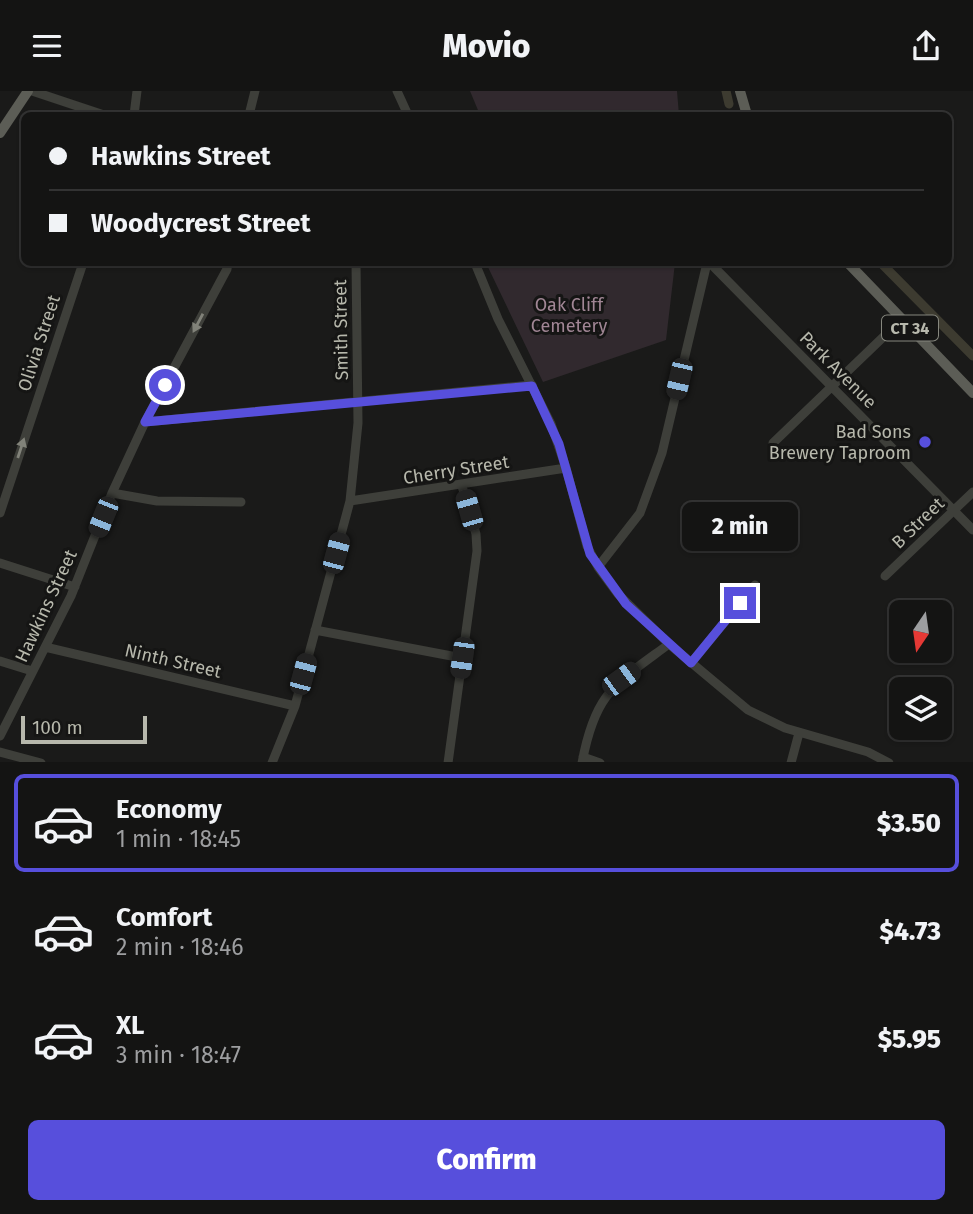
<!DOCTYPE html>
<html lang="en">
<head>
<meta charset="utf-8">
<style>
	body { margin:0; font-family:"Fira Sans",sans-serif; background:#1d1d1c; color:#f1f3f6; height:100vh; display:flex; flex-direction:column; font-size:26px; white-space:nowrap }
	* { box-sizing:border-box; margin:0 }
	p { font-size:23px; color:#9d9ea0 }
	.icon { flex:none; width:38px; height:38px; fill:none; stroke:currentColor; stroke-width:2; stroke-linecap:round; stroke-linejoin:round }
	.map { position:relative; height:671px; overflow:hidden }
	.side { display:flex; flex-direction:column; background:#141413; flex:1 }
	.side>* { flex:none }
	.guide { position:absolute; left:21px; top:21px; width:931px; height:154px; border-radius:10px; box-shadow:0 2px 5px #0004,0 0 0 2px #333; display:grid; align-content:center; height:154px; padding:0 28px; background:#141413 }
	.needle { width:46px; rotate:193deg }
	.fabs { position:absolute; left:889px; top:509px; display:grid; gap:14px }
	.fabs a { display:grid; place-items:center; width:63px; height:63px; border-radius:10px; background:#141413; box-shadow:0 2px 5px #0004,0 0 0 2px #333; font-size:35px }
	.scale { position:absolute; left:21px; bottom:18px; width:126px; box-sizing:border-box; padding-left:7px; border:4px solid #b7b8ac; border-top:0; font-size:19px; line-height:24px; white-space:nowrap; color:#b7b8ac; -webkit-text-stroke:5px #151514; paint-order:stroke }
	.end { position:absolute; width:32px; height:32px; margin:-16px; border:9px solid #574fdc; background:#fff; box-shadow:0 0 0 4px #fff }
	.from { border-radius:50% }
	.bubble { position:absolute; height:49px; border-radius:10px; background:#141413; box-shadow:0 2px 5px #0004,0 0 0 2px #333; font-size:23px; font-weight:800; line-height:49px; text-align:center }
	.car { position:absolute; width:21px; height:42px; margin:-21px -10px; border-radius:9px; box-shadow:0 0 5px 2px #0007; background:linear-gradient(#222 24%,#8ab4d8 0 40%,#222 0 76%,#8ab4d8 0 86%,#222 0) }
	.guide b { display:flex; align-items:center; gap:24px; height:66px; font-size:26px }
	.guide b+b { border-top:2px solid #333 }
	.guide i { width:18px; height:18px; background:#f1f3f6 }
	ul { padding:12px 0 0; list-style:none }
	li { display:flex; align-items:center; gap:21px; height:98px; margin:0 14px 10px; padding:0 14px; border:4px solid transparent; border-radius:10px }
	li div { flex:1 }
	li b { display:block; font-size:26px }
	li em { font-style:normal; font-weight:800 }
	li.current { border-color:#574fdc }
	li>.icon { width:63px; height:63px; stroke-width:1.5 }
	.primary-button { display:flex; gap:14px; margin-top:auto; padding:14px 28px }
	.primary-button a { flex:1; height:80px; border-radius:10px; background:#574fdc; color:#fff; font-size:28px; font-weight:800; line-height:80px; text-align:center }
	header { display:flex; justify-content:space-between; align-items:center; height:91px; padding:0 28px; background:#141413; font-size:32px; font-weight:800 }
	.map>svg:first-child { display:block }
	.green { fill:#31292e }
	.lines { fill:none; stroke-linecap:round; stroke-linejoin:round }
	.canal { stroke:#3d3b30; stroke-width:9 }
	.minor { stroke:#3e3f3a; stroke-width:9 }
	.major { stroke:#5c5d56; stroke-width:10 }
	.oneway { fill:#818279 }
	.route { stroke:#574fdc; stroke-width:9 }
	.poi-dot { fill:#574fdc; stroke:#151514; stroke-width:2.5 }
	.labels { text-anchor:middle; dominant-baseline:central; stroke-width:6; stroke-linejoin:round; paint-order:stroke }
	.shield { fill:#151514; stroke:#86877e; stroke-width:2 }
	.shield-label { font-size:16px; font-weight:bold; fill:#b7b8ac }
	.park-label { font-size:18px; fill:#a18695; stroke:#151514 }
	.street-label { font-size:18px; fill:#b7b8ac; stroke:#151514 }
	.poi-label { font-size:18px; fill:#b7b8ac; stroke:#151514; text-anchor:end }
</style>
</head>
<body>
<header><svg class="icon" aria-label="menu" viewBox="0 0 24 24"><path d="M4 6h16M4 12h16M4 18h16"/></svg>Movio<svg class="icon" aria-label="share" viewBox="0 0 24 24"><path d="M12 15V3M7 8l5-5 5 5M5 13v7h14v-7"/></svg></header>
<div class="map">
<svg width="973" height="672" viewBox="0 0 973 672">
	<rect width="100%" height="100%" fill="#1a1a19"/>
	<path class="green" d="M 470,0 L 677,0 L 679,24 L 480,24 Z
		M 486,172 L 675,172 L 666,249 L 543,291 Z"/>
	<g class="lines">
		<path class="canal" d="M 726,0 L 729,13
			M 881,172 L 973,265"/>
		<path class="minor" d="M 32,0 L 104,24
			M 397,0 L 408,24
			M 134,24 L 137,0
			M 249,24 L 255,0
			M 475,172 L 498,228 L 551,333 L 566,377 L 587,455 L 598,476 L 618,503 L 669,553 L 748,619 L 785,637 L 868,661 L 889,672
			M 710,172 L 973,439
			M 145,331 L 532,294
			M 773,352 L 902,228
			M 112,402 L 157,410 L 241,411
			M 350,410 L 566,377
			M 0,422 L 83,172
			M 0,472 L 75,496
			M 598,476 L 640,422 L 662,362 L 707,172
			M 885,485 L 973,401
			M 315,539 L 462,567
			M 45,556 L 295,615
			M 0,570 L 32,580
			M 691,572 L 755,494
			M 0,645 L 71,505 L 112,402 L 145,331 L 227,178 L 228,172
			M 0,661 L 41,672
			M 583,666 L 600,672
			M 272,672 L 295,615 L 350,410 L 358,332 L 356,172
			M 448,672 L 477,460 L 476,443 L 462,395
			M 582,672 C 595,601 615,593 669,553
			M 791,672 L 799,642"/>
		<path class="major" d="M 740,0 L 747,24
			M 0,42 L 28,0
			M 848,172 L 973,302"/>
	</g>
	<defs><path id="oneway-solid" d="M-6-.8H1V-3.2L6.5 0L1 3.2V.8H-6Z" transform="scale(1.75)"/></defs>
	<g class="oneway">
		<use href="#oneway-solid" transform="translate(198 232) rotate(118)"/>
		<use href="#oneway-solid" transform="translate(21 357) rotate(-72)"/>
	</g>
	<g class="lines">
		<path class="route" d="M 165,294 L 145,331 L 532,295 L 559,353 L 590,463 L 626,513 L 691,572 L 740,512"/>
	</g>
	<circle class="poi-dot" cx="925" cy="351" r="7"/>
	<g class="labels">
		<rect class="shield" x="882" y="224.5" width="56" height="25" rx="5"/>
		<g class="shield-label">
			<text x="910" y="237">CT 34</text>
		</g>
		<g class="park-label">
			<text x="569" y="214">Oak Cliff<tspan x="569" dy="21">Cemetery</tspan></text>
		</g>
		<g class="street-label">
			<text transform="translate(341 239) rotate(-91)">Smith Street</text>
			<text transform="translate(39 252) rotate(-72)">Olivia Street</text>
			<text transform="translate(838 279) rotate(45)">Park Avenue</text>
			<text transform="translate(456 379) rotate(-9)">Cherry Street</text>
			<text transform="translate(918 432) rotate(-44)">B Street</text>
			<text transform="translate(46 515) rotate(-65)">Hawkins Street</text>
			<text transform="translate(173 570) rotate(13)">Ninth Street</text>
		</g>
		<g class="poi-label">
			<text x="911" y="341">Bad Sons<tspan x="911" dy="21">Brewery Taproom</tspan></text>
		</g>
	</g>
</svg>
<div class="fabs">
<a><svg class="needle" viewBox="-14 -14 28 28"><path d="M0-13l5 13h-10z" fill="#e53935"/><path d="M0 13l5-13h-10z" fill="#9d9ea0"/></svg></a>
<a><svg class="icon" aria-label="layers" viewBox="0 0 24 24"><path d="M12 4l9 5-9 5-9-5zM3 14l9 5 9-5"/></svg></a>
</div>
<div class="scale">100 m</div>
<i class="end from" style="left:165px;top:294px"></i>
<i class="end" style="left:740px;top:512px"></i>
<div class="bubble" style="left:682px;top:411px;width:116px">2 min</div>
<i class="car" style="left:679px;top:288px;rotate:193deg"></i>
<i class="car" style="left:469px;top:419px;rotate:344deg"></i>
<i class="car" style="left:103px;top:426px;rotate:202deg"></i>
<i class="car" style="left:336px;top:462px;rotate:15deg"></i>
<i class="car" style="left:462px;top:567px;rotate:188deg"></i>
<i class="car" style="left:303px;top:583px;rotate:15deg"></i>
<i class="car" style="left:621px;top:588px;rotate:54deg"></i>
<div class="guide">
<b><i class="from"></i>Hawkins Street</b>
<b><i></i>Woodycrest Street</b>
</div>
</div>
<section class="side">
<ul>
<li class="current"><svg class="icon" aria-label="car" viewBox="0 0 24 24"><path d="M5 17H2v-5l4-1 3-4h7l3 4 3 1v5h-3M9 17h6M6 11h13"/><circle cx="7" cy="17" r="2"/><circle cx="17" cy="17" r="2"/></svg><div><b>Economy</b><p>1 min · 18:45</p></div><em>$3.50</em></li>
<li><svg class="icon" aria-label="car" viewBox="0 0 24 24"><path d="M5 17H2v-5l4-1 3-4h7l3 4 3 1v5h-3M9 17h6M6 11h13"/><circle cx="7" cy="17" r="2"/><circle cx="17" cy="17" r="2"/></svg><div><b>Comfort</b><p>2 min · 18:46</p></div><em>$4.73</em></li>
<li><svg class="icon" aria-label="car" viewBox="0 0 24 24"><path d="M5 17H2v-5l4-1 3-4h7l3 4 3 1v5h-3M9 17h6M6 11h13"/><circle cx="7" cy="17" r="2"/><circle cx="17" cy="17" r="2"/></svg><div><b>XL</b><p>3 min · 18:47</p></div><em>$5.95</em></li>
</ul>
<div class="primary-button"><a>Confirm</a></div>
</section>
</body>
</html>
